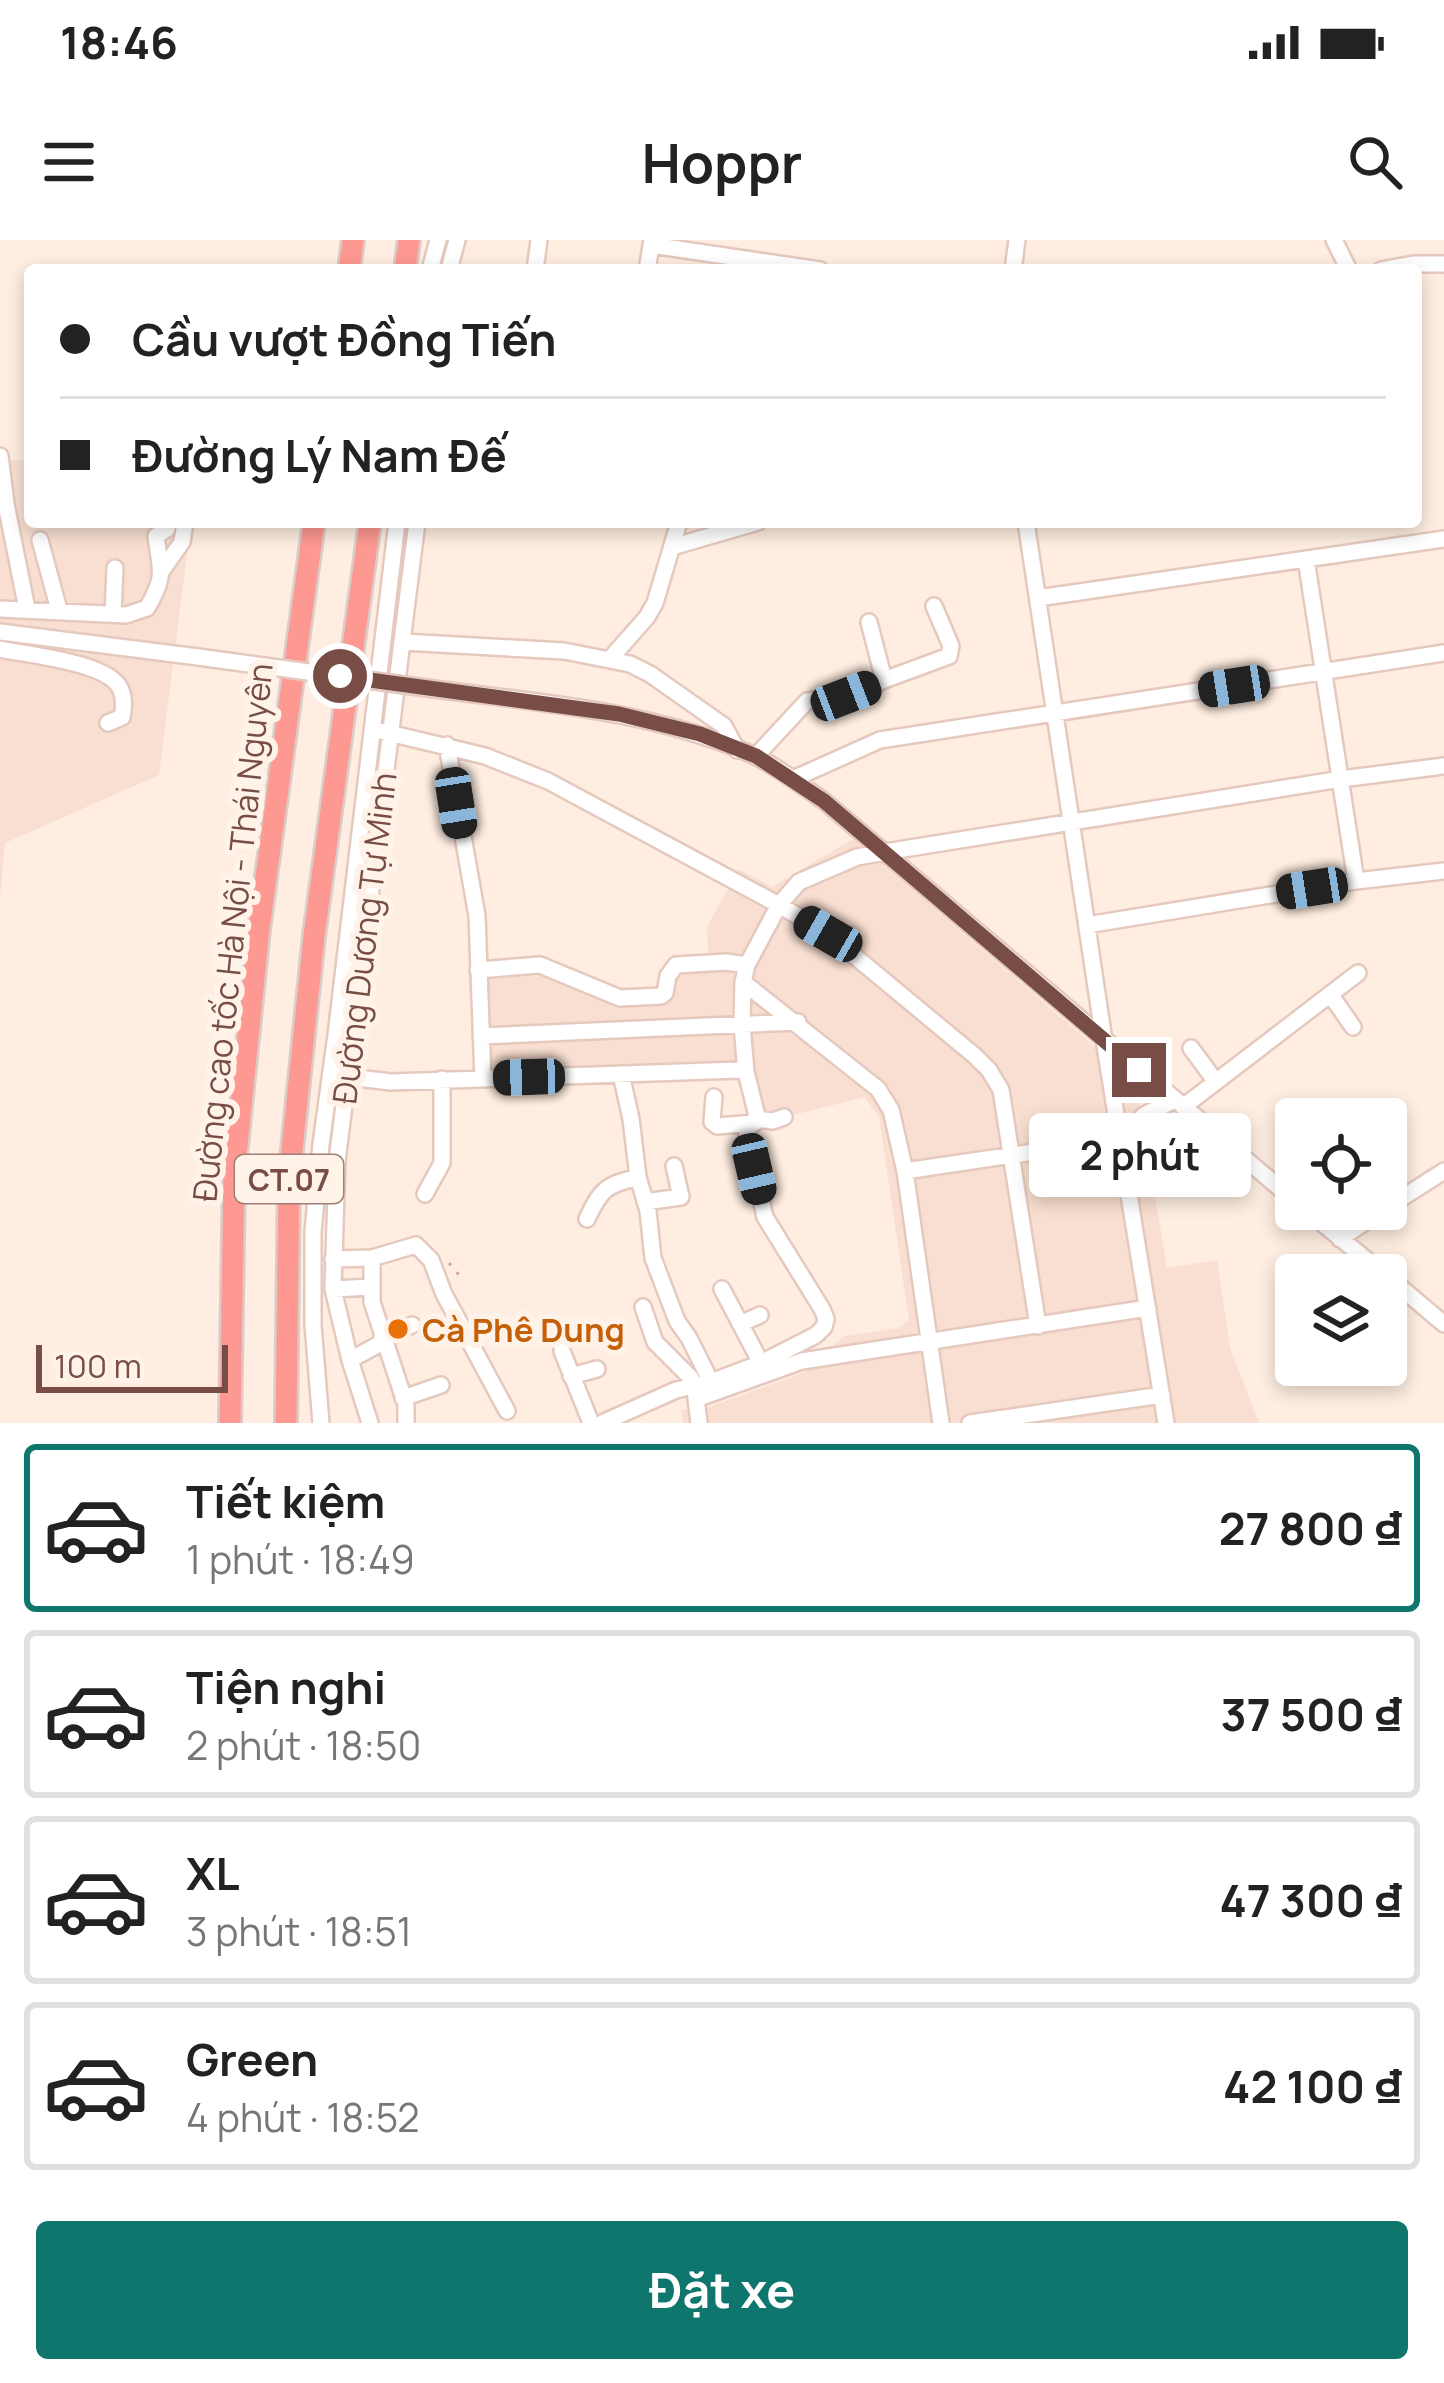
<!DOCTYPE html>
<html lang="vi">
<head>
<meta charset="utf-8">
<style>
	body { margin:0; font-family:Manrope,sans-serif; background:#f6f6f6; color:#222; height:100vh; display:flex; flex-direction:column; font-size:45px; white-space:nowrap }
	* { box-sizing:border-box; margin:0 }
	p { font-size:39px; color:#767676 }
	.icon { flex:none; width:66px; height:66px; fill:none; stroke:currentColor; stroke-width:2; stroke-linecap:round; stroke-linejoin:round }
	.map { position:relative; height:1183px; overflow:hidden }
	.details { display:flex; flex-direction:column; background:#fff; flex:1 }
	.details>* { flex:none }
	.banner { position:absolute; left:24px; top:24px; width:1398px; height:264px; border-radius:12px; box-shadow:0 6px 18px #0003; display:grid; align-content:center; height:264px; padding:0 36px; background:#fff }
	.buttons { position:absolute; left:1275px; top:858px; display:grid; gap:24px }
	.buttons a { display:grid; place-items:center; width:132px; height:132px; border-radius:12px; background:#fff; box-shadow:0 6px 18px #0003; font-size:60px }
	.scale { position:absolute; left:36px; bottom:30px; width:192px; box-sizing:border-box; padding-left:12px; border:6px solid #774d45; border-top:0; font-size:33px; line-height:42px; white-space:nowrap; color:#774d45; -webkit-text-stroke:9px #fff2e8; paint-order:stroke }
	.end { position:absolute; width:54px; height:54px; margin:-27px; border:15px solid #774d45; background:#fff; box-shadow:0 0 0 6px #fff }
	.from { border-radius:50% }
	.bubble { position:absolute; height:84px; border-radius:12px; background:#fff; box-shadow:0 6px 18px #0003; font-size:39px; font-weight:700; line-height:84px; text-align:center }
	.car { position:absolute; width:36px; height:72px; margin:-36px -18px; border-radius:15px; box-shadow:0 0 9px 3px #0007; background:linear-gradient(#222 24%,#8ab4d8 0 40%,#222 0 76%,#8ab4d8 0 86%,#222 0) }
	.banner b { display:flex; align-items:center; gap:42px; height:114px; font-size:45px }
	.banner b+b { border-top:3px solid #e0e0e0 }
	.banner i { width:30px; height:30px; background:#222 }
	ul { padding:21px 0 0; list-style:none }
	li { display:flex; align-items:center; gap:36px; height:168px; margin:0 24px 18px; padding:0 12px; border:6px solid #e0e0e0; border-radius:12px }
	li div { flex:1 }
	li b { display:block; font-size:45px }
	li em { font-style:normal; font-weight:700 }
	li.current { border-color:#0f766e }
	li>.icon { width:108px; height:108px; stroke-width:1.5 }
	.primary-button { display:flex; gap:24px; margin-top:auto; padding:24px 36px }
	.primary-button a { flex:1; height:138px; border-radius:12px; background:#0f766e; color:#fff; font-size:48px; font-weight:700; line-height:138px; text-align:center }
	.status { display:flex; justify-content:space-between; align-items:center; height:84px; padding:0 60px; background:#fff; direction:ltr }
	.status svg { height:33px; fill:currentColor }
	header { display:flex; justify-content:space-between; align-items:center; height:156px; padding:0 36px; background:#fff; font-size:54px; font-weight:700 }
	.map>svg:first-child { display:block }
	.residential { fill:#f8dfd1 }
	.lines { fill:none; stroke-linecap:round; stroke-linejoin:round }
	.minor-casing { stroke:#e5c9be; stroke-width:20 }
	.highway-casing { stroke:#d9cdcb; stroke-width:26 }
	.path { stroke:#dba699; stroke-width:3; stroke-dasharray:3 9; stroke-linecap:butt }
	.minor { stroke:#fff; stroke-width:15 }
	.highway { stroke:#fe9991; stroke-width:21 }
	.minor-bridge-casing { stroke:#e5c9be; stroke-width:20; stroke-linecap:butt }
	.minor-bridge { stroke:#fff; stroke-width:15 }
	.route { stroke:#774d45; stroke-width:15 }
	.food-dot { fill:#e8710a; stroke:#fff2e8; stroke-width:4.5 }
	.labels { text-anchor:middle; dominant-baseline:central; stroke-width:12; stroke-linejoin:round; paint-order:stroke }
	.shield { fill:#fff2e8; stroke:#a07e76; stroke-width:3 }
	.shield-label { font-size:30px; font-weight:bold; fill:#774d45 }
	.street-label { font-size:33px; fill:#774d45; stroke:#fff2e8 }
	.food-label { font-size:33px; font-weight:bold; fill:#c56008; stroke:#fff2e8; text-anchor:start }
</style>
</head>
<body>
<div class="status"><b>18:46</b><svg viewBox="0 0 49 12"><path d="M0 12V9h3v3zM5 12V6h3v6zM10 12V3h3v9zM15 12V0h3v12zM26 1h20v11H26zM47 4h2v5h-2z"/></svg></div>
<header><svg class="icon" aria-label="menu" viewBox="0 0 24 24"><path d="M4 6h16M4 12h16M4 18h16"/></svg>Hoppr<svg class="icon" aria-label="search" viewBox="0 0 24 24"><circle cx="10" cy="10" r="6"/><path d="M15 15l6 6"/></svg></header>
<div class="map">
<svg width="1444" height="1183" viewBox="0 0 1444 1183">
	<rect width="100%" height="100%" fill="#feede0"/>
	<path class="residential" d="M 0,219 L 30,221 L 30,282 L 191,282 L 159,535 L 5,603 L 0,658 Z
		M 853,599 L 1136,842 L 1167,1028 L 1217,1020 L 1230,1108 L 1259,1183 L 683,1183 L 681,1170 L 709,1167 L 803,1133 L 844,1096 L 899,1088 L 909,1080 L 879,877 L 865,857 L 765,882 L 750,828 L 474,832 L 469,737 L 555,736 L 623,762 L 671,760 L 673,736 L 709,730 L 707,687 L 739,629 L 772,647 Z"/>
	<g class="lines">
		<g class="minor-casing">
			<path id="minor" d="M 1334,0 L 1349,30
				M 651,5 L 820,30
				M 430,30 L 438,0
				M 449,30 L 457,0
				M 535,30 L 539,0
				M 647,30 L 652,0
				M 1013,30 L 1017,0
				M 1381,30 L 1413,24 L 1444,24
				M 0,216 L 6,264 L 27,369
				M 1026,282 L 1104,800 L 1166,1183
				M 40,300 L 59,370
				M 672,307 L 758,282
				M 1306,319 L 1356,641
				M 163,329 L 182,302 L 185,282
				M 1038,358 L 1444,299
				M 0,369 L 126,375 L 147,368 C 167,334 160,331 156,296 L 167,289 L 168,282
				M 113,374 L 115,328
				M 0,392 L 198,417
				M 403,402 L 564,411 L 630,424 L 650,434 L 724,486 L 737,510
				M 0,409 C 28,415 107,422 120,448 C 125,458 124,468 122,477 L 108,483
				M 610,419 L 647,377 L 655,363 L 679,282
				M 884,440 L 949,416 L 951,406 L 934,366
				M 434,449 C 542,463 653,471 753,515 C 778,527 801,545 824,561 L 1296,962
				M 372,489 L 485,516 L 548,541 L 779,665 L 828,694 L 975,816 L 989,830 L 1001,850 L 1038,1086
				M 447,505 L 477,676 L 483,839
				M 756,516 L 807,461 L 846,456 L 884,440 L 869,382
				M 793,539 L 880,500 L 1444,413
				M 1087,685 L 1356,641 L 1444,631
				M 478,730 L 540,725 L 620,758 L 661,756 L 665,753 L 668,736 L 676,725 L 726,722 L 747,725
				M 743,742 L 878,849 L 891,870 L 905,931 L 941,1183
				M 1330,754 L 1353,787
				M 481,796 L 798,782
				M 1191,808 L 1216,842
				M 746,832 L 742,785 L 743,742 L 747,725 L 779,665 L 799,642 L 857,617 L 885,612 L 1341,539 L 1444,526
				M 621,834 L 631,879 L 638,937 L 648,971 L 653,1018 L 677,1081 L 689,1098 L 711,1142
				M 331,835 L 391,842 L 739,830 L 746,832 L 757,876 L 747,891 L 747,898 L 765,977 L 822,1069 L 826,1079 L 824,1087 L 816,1095 L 761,1123 L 711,1142 L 676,1150 L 602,1183
				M 714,857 L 712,882 L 717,886 L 755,883
				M 1183,867 L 1358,733
				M 756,879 L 773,881 L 784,877
				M 905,931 L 1121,899 L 1144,875 L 1175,860
				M 425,954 L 442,923 L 442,839
				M 645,962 L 681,957 L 674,926
				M 1386,968 L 1444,931
				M 1305,969 L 1385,1035
				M 587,979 C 601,949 606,945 638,937
				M 1340,999 L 1384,969
				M 372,1018 L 372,1062 L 406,1165 L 406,1183
				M 333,1019 L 372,1018 L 416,1005 L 431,1020 L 444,1054 L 507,1171
				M 1386,1035 L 1444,1084
				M 333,1049 L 371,1047
				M 722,1049 L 761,1123
				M 643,1067 L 655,1102 L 691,1138 L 696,1156
				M 740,1084 L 760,1075
				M 382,1097 L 412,1085
				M 562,1111 L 591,1183
				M 350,1120 L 383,1102
				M 571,1136 L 597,1129
				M 403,1158 L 441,1145
				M 321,1183 L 313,1085 L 313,992 L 321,904 L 336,795 L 397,282
				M 370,1183 L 350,1120 L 333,1049 L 337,921 L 417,282
				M 699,1183 L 696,1159 L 802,1121 L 1148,1068
				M 970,1183 L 1162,1155"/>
		</g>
		<g class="highway-casing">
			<path id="highway" d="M 349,30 L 353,0
				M 405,30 L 409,0
				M 230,1183 L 234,935 L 259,689 L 314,282
				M 286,1183 L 289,939 L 314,696 L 370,282"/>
		</g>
		<path class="path" d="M 449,1023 L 459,1035"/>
		<use href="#minor" class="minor"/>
		<use href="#highway" class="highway"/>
		<g class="minor-bridge-casing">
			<path id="minor-bridge" d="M 198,417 L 434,449"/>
		</g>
		<use href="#minor-bridge" class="minor-bridge"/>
	</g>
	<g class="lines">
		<path class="route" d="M 340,436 L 619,474 L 700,494 L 756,516 L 824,561 L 1139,830"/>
	</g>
	<circle class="food-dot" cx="398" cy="1089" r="12"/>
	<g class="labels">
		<rect class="shield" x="235" y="915" width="108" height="48" rx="9"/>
		<g class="shield-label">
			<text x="289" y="939">CT.07</text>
		</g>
		<g class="street-label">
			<text transform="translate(232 692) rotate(-84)">Đường cao tốc Hà Nội - Thái Nguyên</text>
			<text transform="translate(364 698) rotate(-83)">Đường Dương Tự Minh</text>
		</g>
		<g class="food-label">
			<text x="422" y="1089">Cà Phê Dung</text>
		</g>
	</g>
</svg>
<div class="buttons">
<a><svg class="icon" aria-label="locate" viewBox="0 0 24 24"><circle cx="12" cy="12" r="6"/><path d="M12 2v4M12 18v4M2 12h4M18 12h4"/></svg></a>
<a><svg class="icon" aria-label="layers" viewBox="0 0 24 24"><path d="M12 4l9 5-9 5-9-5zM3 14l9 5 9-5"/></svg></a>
</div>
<div class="scale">100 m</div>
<i class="end from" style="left:340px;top:436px"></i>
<i class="end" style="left:1139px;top:830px"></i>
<div class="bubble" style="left:1029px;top:873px;width:222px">2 phút</div>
<i class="car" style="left:1234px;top:446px;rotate:261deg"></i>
<i class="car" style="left:846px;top:456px;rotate:69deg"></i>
<i class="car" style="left:456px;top:563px;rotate:171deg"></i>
<i class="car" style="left:1312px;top:648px;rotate:261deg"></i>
<i class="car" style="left:828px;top:694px;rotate:300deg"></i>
<i class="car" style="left:529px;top:837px;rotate:268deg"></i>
<i class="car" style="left:754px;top:929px;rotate:167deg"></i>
<div class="banner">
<b><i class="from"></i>Cầu vượt Đồng Tiến</b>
<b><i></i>Đường Lý Nam Đế</b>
</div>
</div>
<section class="details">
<ul>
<li class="current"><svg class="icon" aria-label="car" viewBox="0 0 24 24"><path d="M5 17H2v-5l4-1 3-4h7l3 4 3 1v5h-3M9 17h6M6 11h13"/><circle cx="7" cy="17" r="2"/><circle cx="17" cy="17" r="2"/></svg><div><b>Tiết kiệm</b><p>1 phút · 18:49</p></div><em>27 800 ₫</em></li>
<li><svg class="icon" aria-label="car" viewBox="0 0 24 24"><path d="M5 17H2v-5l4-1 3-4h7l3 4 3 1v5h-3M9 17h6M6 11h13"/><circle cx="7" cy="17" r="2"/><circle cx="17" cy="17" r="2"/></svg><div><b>Tiện nghi</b><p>2 phút · 18:50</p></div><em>37 500 ₫</em></li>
<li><svg class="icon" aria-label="car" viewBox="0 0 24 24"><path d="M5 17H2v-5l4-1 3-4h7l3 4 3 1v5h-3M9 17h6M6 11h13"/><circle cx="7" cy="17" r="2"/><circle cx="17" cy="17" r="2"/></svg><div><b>XL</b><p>3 phút · 18:51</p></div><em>47 300 ₫</em></li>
<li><svg class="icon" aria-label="car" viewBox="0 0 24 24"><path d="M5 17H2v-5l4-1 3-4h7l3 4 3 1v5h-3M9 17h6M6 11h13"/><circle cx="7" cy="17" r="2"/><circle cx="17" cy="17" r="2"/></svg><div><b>Green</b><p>4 phút · 18:52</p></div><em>42 100 ₫</em></li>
</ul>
<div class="primary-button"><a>Đặt xe</a></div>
</section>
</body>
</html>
